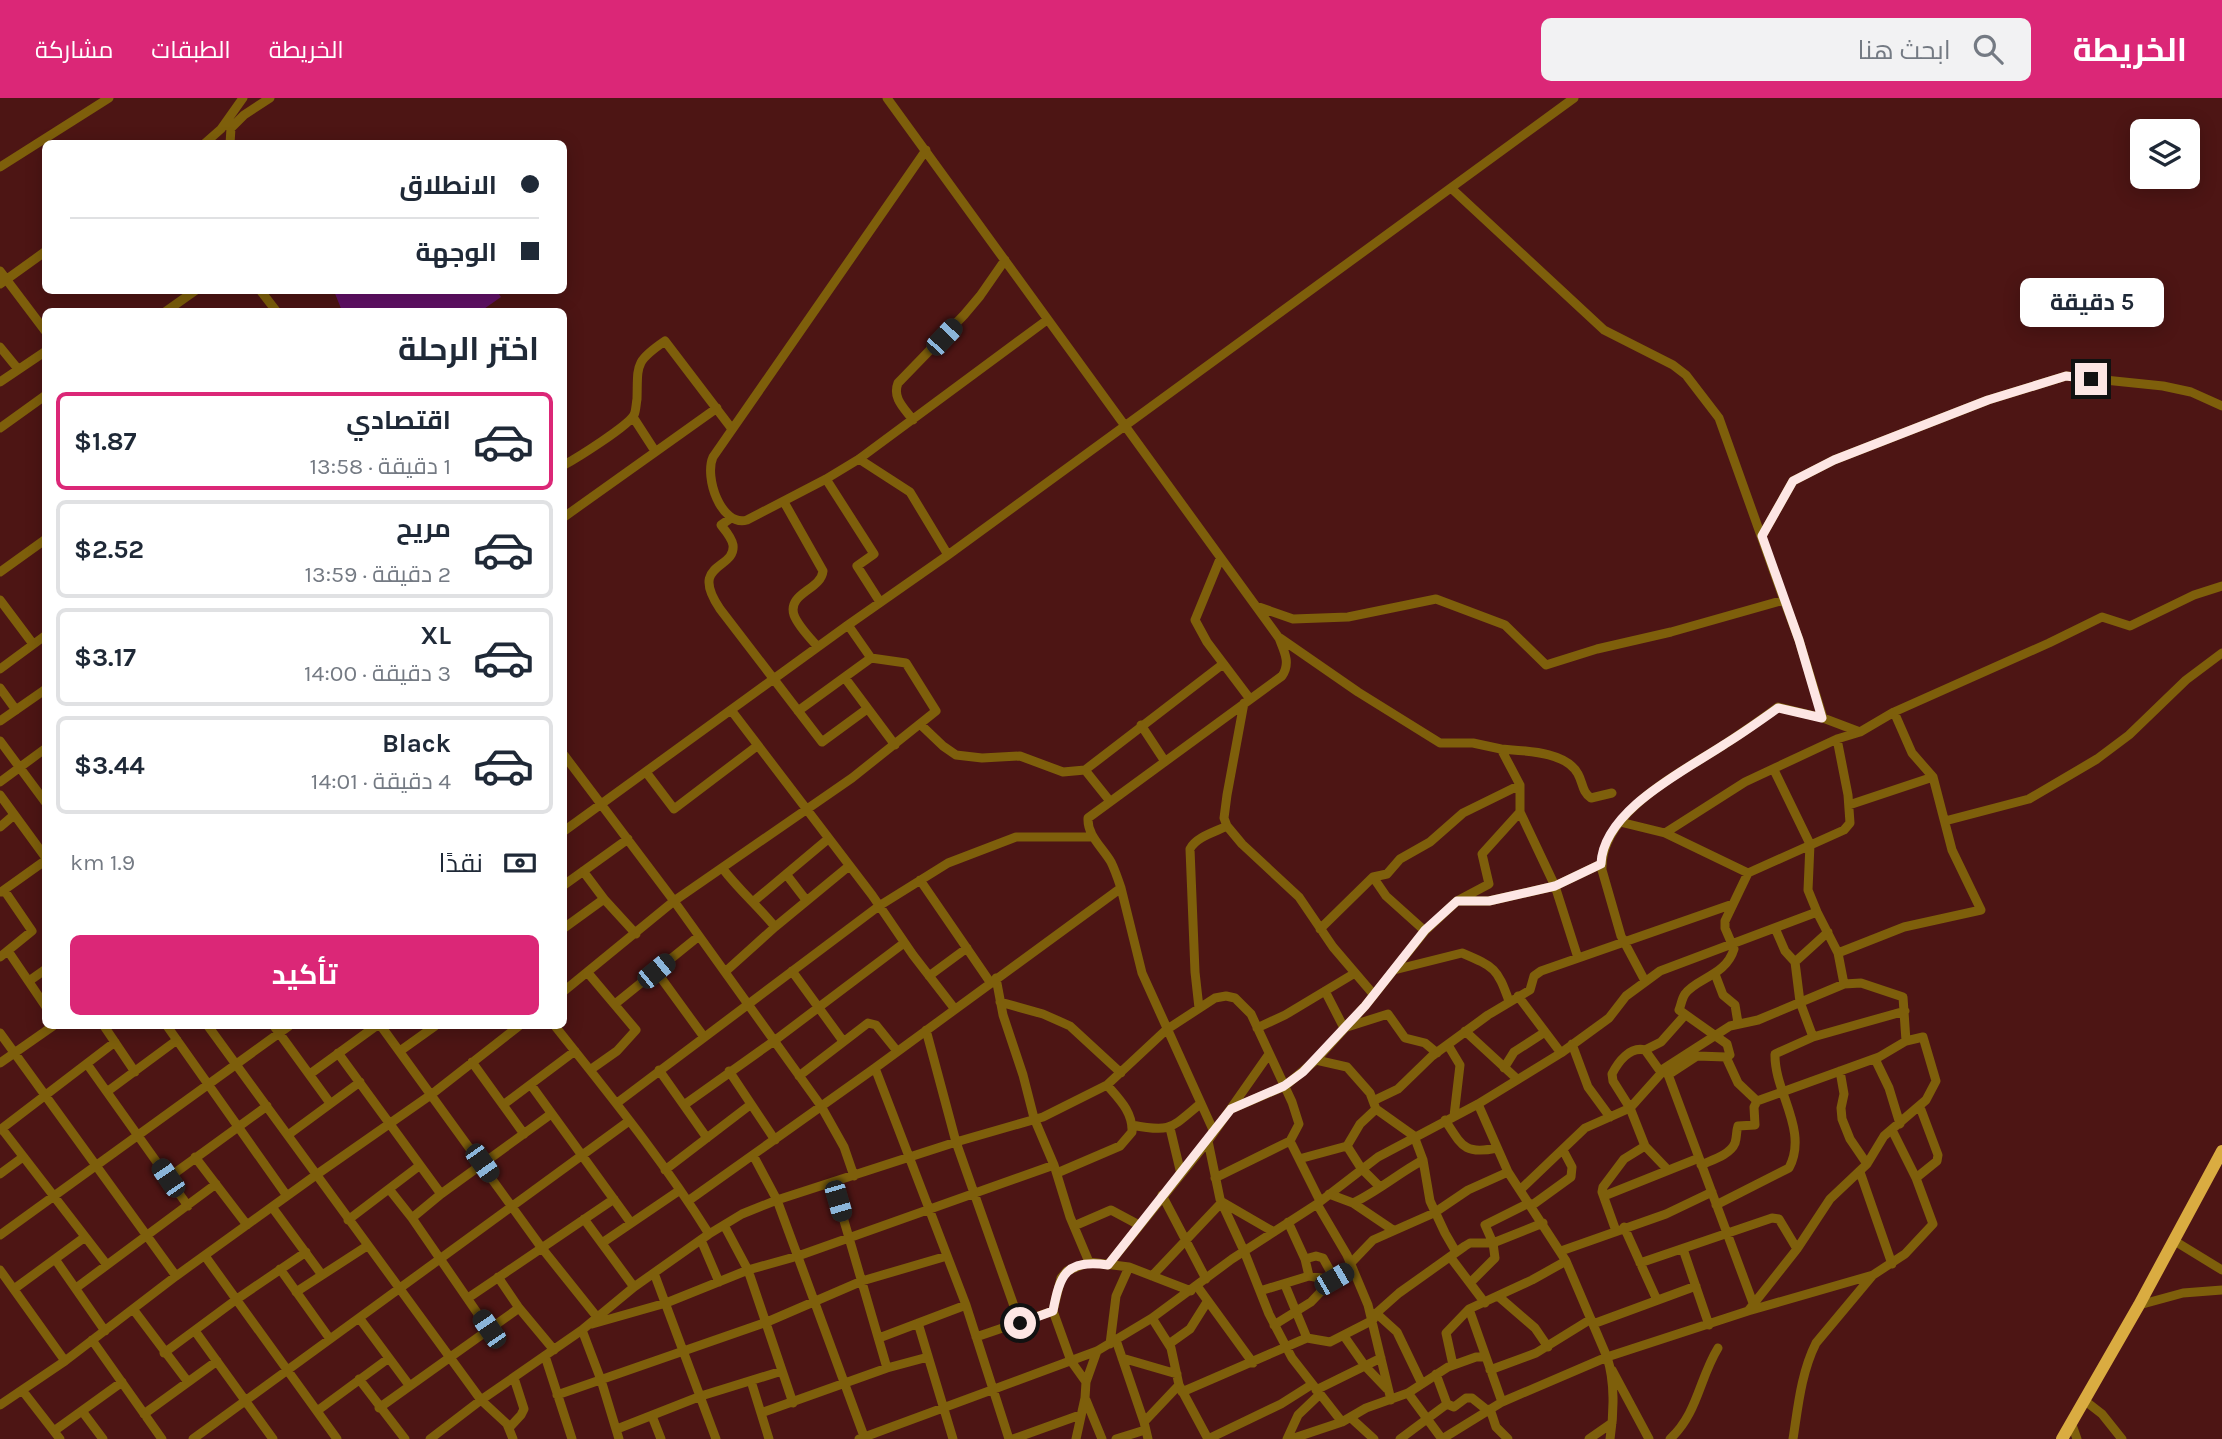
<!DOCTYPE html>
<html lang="ar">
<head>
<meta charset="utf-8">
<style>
	body { margin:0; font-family:Karla,Cairo,sans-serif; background:#f2f2f3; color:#1f2937; direction:rtl; height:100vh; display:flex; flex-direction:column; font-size:26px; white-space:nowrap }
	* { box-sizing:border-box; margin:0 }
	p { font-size:23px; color:#747a83 }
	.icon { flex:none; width:38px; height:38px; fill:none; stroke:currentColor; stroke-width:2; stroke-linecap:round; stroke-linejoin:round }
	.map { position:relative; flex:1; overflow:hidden; direction:ltr }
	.sheet { position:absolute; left:42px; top:210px; width:525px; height:721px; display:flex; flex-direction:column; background:#fff; border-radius:10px; box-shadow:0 4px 18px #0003; direction:rtl }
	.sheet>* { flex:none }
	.banner { position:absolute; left:42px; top:42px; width:525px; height:154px; border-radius:10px; box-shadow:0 4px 18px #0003; direction:rtl; display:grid; align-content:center; height:154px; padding:0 28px; background:#fff }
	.tools { position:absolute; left:2130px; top:21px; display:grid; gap:14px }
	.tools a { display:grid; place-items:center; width:70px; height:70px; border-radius:10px; background:#fff; box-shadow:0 4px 18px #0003; font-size:35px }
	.end { position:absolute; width:32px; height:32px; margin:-16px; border:9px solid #fde6e4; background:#111; box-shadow:0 0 0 4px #111 }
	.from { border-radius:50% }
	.bubble { position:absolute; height:49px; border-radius:10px; background:#fff; box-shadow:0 4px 18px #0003; font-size:23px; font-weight:700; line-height:49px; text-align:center; direction:rtl }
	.car { position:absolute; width:21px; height:42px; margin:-21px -10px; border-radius:9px; box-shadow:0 0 5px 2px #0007; background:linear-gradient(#222 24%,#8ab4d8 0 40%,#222 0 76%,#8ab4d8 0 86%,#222 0) }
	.banner b { display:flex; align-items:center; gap:24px; height:66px; font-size:26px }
	.banner b+b { border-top:2px solid #e0e1e3 }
	.banner i { width:18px; height:18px; background:#1f2937 }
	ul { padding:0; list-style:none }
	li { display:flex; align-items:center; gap:21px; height:98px; margin:0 14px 10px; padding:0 14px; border:4px solid #e0e1e3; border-radius:10px }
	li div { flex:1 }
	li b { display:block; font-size:26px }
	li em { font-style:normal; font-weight:700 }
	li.active { border-color:#db2777 }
	li>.icon { width:63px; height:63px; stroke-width:1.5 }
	h2 { padding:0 28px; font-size:32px; line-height:84px }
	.pay { display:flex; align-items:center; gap:18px; height:77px; padding:0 28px; font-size:26px }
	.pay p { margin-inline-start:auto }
	.button { display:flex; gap:14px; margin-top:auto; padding:14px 28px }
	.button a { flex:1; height:80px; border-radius:10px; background:#db2777; color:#fff; font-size:28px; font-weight:700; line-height:80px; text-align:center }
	header { display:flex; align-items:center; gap:42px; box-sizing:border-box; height:98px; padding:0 35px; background:#db2777; color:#fff }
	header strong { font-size:33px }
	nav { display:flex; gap:38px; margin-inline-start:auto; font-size:24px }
	.search { width:490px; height:63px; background:#f2f2f3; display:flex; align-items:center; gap:18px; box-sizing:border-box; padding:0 24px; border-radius:10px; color:#747a83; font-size:26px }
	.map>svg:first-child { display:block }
	.green { fill:#611167 }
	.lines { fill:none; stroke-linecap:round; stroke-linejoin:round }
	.minor { stroke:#7e5f0b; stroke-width:9 }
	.highway { stroke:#daac41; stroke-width:12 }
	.route { stroke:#fde6e4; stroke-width:9 }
</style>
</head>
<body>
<header>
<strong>الخريطة</strong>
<div class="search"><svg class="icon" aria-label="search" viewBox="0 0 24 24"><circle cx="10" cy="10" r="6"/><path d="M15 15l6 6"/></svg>ابحث هنا</div>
<nav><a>الخريطة</a><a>الطبقات</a><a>مشاركة</a></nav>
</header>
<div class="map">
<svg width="2222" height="1341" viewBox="0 0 2222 1341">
	<rect width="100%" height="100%" fill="#4d1514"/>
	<path class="green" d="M 496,192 L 501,199 L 481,213 L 342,213 L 334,193 Z"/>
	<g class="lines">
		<path class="minor" d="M 887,0 L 1279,540 C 1284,553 1291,565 1282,578 L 1088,720 C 1087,737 1102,749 1111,764 C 1115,772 1118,781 1121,790 L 875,970 L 966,1207 L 1009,1341
			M 204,46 L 221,31 L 243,0
			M 230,46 L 231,30 L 244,17 L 270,0
			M 926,52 L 713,359 C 704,379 721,429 747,422 L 826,381 L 859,361 L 1047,222
			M 0,69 L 109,0
			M 1451,90 L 1604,232 L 1673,267 L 1686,277 L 1719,320 L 1784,502
			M 0,173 L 46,234
			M 0,186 L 46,153
			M 260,192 L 277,214
			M 165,214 L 196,192
			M 0,249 L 18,271
			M 0,284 L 46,253
			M 633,319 L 655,353
			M 913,322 C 904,310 892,300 898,285 L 964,217 L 980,198 L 1005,162
			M 0,330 L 46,297
			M 859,361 L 910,394 L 948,457
			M 564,367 C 577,360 628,328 634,317 C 636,313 636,306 637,301 C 638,267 634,264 665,243 L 732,331
			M 826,381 L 874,456 L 857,468 L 880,504
			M 784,404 L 823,473 C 821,492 787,495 794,517 C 798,528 810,540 818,549
			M 564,419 L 717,310
			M 731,420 L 721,427 C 725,432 732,440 733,447 C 736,472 688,464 720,511 L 822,644 L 867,611
			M 1762,438 L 1793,383 L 1834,362 L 1988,302 L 2066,278 L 2163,288 L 2191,294 L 2222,308
			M 1220,461 L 1195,522 L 1207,544 L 1250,601
			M 0,474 L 46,441
			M 0,502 L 33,546
			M 1256,508 L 1293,521 L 1348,519 L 1436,501 L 1505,527 L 1546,567 L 1597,551 L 1671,534 L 1784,502 L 1799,542 L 1823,620
			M 848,527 L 871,560
			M 1280,540 L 1358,594 L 1440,645 L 1473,645 L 1501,651 L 1520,687 L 1520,714 L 1555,788 L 1578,860
			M 0,571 L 46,537
			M 845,580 L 895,647
			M 0,590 L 16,612
			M 1244,605 L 1227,697 L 1224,720 L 1227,728 L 1242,746 L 1299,799 L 1333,849 L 1374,897
			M 731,612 L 872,797 L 913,857 L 954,910
			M 0,623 L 46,591
			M 921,627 L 943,648 L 956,657 L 982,660 L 1020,658 L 1063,674 L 1085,672 L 1223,566
			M 1141,627 L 1164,662
			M 0,643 L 46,705
			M 1501,651 C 1524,653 1566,653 1578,676 C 1583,685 1582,694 1591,700 L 1612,695
			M 564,657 L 674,803 L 821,1008 L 844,1049 L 854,1078
			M 1085,672 L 1109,702
			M 1774,672 L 1810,746 L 1808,792 L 1817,814 L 1838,855 L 1844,886
			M 646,674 L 674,711 L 757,648
			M 0,684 L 46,650
			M 0,697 L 46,760
			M 1849,707 L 1933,679
			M 1945,723 L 2029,701 L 2097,661 L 2129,637 L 2186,582 L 2222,555
			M 1620,724 L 1665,735 L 1748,775
			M 0,729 L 14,717
			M 564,733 L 848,527 L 948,457 L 1574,0
			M 1665,735 L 1745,684 L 1837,641 L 1860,634 L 1894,614 L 2049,545 L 2102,519 L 2130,528 L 2194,497 L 2222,488
			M 723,771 C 739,792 758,808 775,829
			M 583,773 L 604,801 L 636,836
			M 786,776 L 806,802
			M 1373,779 L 1386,798 L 1425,833
			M 920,782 L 990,884
			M 564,787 L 628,741
			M 1121,790 L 1142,875 L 1214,1034
			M 1,794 L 46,762
			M 754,803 L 828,741
			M 1459,803 L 1489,803 L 1555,788 L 1601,766
			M 564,830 L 604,801
			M 1320,831 L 1373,779 L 1387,776 L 1400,761 L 1430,744 L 1463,715 L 1520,687
			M 8,853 L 46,909
			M 1838,855 L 1904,829 L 1981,812 L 1952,752 L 1933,679 L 1912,655 L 1894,614
			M 0,859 L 32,833 L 4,792
			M 1795,864 L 1828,834
			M 1394,872 L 1462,855 C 1495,869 1497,870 1509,903
			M 656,873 L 704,939
			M 792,873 L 843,943
			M 725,874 L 775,829 L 849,768
			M 588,875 L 636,932 L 617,953 L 590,972
			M 1715,876 L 1723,897 L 1735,907 L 1738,925
			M 929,878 L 967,850
			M 996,880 L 1003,917 L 1023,977 L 1034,1020 L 1054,1067 L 1070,1119 L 1089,1164
			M 29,883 L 46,871
			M 1645,883 L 1621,838 L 1602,772 C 1599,714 1684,673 1725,646 C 1743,634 1761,622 1778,609 L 1823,620 L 1860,634
			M 564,893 L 674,803 L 852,680 L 936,613 L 906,565 L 871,560 L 798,613
			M 1325,893 L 1344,930 L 1388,916 L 1405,940 L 1425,945 L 1437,955
			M 1518,898 L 1561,955
			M 1000,904 L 1043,916 L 1070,928 L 1121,975
			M 615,906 L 699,838
			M 1199,910 L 1195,874 L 1190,751 C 1196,739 1215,734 1227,728
			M 104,928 L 135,974
			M 167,928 L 287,1098
			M 208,928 L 481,1302 L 507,1326 L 513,1341
			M 274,928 L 330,1005
			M 381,928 L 541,1149 L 597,1219
			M 555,928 C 608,995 663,1062 709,1136
			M 1257,930 L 1285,917 L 1355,875
			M 926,932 L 956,1044 L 1020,1225
			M 1465,933 L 1516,980
			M 0,935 L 176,1178
			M 1813,939 L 1905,913
			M 1572,946 L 1588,989 L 1610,1019
			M 1448,947 L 1460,967 L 1454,1018
			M 1645,952 L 1660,973 L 1666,971 L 1753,1205
			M 400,953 L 435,928
			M 1692,954 L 1697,958 L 1726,959 L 1730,957 L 1727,946 L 1679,912 C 1681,907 1682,900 1685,896 C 1696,880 1726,878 1734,851 L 1725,830 L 1725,823 L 1748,775 L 1844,732 L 1850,725 L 1848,697 L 1837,641
			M 338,955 L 441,1096
			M 1726,959 L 1738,985 L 1757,1003
			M 1875,961 L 1889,990 L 1900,1026
			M 1316,962 L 1365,908 L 1425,833 L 1457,803 L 1489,786 L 1482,756 L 1520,714
			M 472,964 L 524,1036
			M 0,965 L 53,928
			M 87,966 L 188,1108
			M 1504,970 L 1514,954 L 1545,934
			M 659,972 L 707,1040
			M 729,973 L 775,1042
			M 1660,973 L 1730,928 L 1758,922 L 1844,886 L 1861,885 L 1903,899 L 1906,943
			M 1840,973 L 1844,996 L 1841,1010 L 1842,1021 L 1850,1041 L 1867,1066
			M 310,976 L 376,928
			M 1668,977 L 1697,958
			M 799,978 L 868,925 L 876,927 L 897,953
			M 531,987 L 631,1125
			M 108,993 L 177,942
			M 1375,1002 L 1398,991 L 1432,958 L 1488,917 L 1530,892 L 1534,878 L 1541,873 L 1733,806
			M 617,1005 L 879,808 L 948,765 L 1016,739 L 1093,739
			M 1478,1006 L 1508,1074 L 1566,1163 L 1607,1259 C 1615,1283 1614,1316 1610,1341
			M 503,1007 L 575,953
			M 684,1007 L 774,943 L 904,845
			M 1231,1011 L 1285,988 L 1316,962 L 1347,969 L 1370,995 L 1376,1011 L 1414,1038 L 1423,1062 L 1430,1103 L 1445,1135 L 1456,1154
			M 1445,1022 C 1462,1048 1464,1057 1497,1050
			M 1132,1027 C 1171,1035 1171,1030 1200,1006
			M 1170,1030 L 1181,1076
			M 2,1031 L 107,1167
			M 0,1032 L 115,944
			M 288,1037 L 360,984
			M 1208,1043 L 1220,1101 L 1244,1153 L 1269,1216 L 1292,1260 L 1342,1324
			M 1290,1043 L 1320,1103
			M 1347,1048 L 1361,1070 L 1380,1089
			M 753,1057 L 777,1102 L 865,1341
			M 195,1059 L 247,1127
			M 1299,1061 L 1347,1048 L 1360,1026 L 1376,1011
			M 1701,1067 C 1712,1062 1730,1057 1735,1045 C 1737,1039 1736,1034 1738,1028 L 1755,1027 L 1754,1009 L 1757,1003 L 1879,959 L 1906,943 L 1923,939 L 1936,983 L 1926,1002 L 1884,1038 L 1867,1066 L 1830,1101 L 1797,1151 L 1748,1213
			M 665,1072 L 750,1007
			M 1668,1072 L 1645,1048 L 1630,1010 L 1613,983 L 1612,976 C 1618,964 1630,948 1645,952 L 1661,944 L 1685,917
			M 1860,1074 L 1892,1166
			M 1057,1075 L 1120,1048 L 1132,1034 C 1133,1014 1119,1001 1107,987
			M 0,1076 L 23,1059
			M 168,1080 L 267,1008
			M 1916,1080 L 1937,1063 L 1938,1057 L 1920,1009
			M 833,1085 L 887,1270
			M 389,1091 L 412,1120 L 489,1232
			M 1520,1092 L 1585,1030 L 1630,1010 L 1664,972
			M 1329,1096 L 1353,1105 L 1393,1132
			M 1162,1097 L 1206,1181
			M 1604,1098 L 1699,1060
			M 688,1103 L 875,970
			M 1353,1105 C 1378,1093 1399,1075 1423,1062
			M 1317,1106 L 1347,1157 L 1368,1207 L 1391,1302
			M 1716,1107 L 1789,1070 C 1809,1032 1774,994 1775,956 L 1813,939 L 1800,904 L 1795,864 L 1785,853 L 1775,830
			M 1531,1108 L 1571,1079 L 1572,1069 L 1563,1052
			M 272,1109 L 322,1177
			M 412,1120 L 441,1096 L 551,1016
			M 584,1121 L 634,1189
			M 348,1122 L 419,1068
			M 1288,1124 L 1305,1161 L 1309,1178
			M 724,1127 L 748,1172 L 793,1305
			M 1074,1128 L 1111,1112 L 1139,1127
			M 1624,1129 L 1657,1202
			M 1616,1133 L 1602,1094 L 1603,1089 L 1624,1061 L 1645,1048
			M 0,1137 L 289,928
			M 701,1142 L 719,1184
			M 2173,1142 L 2222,1172
			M 602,1145 L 680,1092
			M 1683,1151 L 1709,1227
			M 1561,1153 L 1666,1116 L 1712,1094
			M 205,1158 L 337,1341
			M 1451,1160 L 1485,1205
			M 55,1161 L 105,1233
			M 1305,1161 L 1316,1158 L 1323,1160 L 1334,1180
			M 1640,1165 L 1772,1120 L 1779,1121 L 1797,1151
			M 1350,1166 L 1373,1142 L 1434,1115 L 1468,1092 L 1508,1074
			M 1108,1167 L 1208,1043 L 1269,956
			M 280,1171 L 330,1241
			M 0,1172 L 65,1263
			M 654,1175 L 716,1341
			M 1152,1178 L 1222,1104 L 1274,1134
			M 498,1179 L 519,1210 L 554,1252
			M 1470,1185 L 1495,1160 L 1493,1145 L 1485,1127 L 1529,1105
			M 1285,1187 L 1307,1240
			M 1197,1188 L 1253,1265
			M 76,1190 L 216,1086
			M 14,1191 L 85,1139
			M 1260,1193 L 1309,1178 L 1332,1182
			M 296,1194 L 367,1148
			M 1498,1198 L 1535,1230 L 1548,1249
			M 468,1200 L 614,1101
			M 2139,1207 L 2183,1195 L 2222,1192
			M 133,1211 L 188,1284
			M 1469,1211 L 1502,1304
			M 1376,1215 L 1397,1234 L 1422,1286
			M 1372,1219 L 1399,1195 L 1465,1148 L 1470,1145 L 1493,1145 L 1543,1125
			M 1152,1220 L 1171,1250 L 1179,1287 L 1208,1341 L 1281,1306 L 1311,1287
			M 360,1221 L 409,1287
			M 918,1225 L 953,1341
			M 592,1226 L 666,1205 L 748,1172 L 798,1158 L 1054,1067
			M 1593,1226 L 1696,1188
			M 1274,1227 L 1311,1204 L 1332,1182 L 1351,1171
			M 582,1232 L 601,1282 L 619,1341
			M 195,1233 L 273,1341
			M 1344,1238 L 1365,1268 L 1387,1291
			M 976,1239 L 1053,1213
			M 879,1240 L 966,1207
			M 92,1242 L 162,1341
			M 1116,1242 L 1144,1324 L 1148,1341
			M 1110,1246 L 1116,1198 L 1129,1169
			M 1169,1246 L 1190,1231 L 1207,1204
			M 164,1255 L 237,1201 L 306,1154
			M 545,1258 L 572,1341
			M 1122,1260 L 1177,1276
			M 1453,1267 L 1446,1235 L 1469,1211 L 1532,1182 L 1566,1163
			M 1490,1272 L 1536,1255 L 1591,1221
			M 1612,1272 L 1649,1341
			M 1436,1276 L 1447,1306
			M 359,1281 L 405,1341
			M 751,1283 L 769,1341
			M 1086,1284 L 1071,1263 L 1053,1213 L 1061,1180 L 1067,1173 L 1089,1164 L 1129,1169 L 1191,1193
			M 22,1292 L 60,1341
			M 1316,1292 L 1381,1260
			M 1182,1294 L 1302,1242 L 1307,1240 L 1330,1244 L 1373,1222
			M 1408,1295 L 1442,1341
			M 557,1297 L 767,1224 L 862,1183 L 947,1158
			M 1086,1302 L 1102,1341
			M 2084,1302 L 2102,1316 L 2122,1341
			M 0,1307 L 65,1263 L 176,1178 L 316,1077 L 432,996 L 519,928
			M 379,1310 L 519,1210
			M 1490,1311 L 1496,1329 L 1508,1341
			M 82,1313 L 103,1341
			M 317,1313 L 389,1260
			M 761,1315 L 887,1270 L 928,1259
			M 144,1316 L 217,1263
			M 652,1318 L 661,1341
			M 1351,1320 L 1374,1341
			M 1144,1324 L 1179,1287
			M 2071,1324 L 2077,1341
			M 509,1330 L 521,1317 L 524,1311 L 514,1280
			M 617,1331 L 701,1298 L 782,1273
			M 54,1333 L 122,1284
			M 193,1341 L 629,1023
			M 430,1341 L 481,1302 L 582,1232 L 634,1189 L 709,1136 L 742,1116 L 777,1102 L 956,1044 L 1043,1019 L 1107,987 L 1166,932 L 1215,900 L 1226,898 L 1235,900 L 1251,916 L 1292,1004 L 1299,1026 L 1290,1043 L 1215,1080
			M 859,1341 L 1097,1253 L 1152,1220 L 1232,1161 L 1317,1106 L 1378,1059 L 1478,1006 L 1561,955 L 1609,920 L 1626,898 L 1660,873 L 1817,814
			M 1013,1341 L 1080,1317
			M 1076,1341 L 1085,1300 L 1086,1284 L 1097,1253
			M 1116,1341 L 1145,1332
			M 1287,1341 L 1298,1317 L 1320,1296
			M 1291,1341 L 1342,1324 L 1366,1310 L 1408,1295 L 1448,1269 L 1476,1259 L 1485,1259
			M 1400,1341 L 1447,1306 L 1454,1309 L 1466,1300 L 1472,1300 L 1487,1312
			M 1442,1341 L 1502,1304 L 1607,1259 L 1748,1213 L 1873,1177 L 1905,1156 L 1933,1126 L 1916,1080 L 1892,1032
			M 1589,1341 L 1612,1325
			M 1670,1341 C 1698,1315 1699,1281 1718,1250
			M 1793,1341 C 1798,1309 1801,1275 1816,1245 L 1872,1178"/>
		<path class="highway" d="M 2062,1341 L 2139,1207 L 2222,1053"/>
	</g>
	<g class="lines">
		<path class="route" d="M 1020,1225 L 1053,1213 C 1060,1176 1066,1161 1108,1167 L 1231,1011 L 1284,988 L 1303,974 L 1365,908 L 1425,832 L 1457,803 L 1489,803 L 1555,788 L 1601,766 C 1603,712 1686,672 1725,646 C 1743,635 1761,622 1778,610 L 1822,620 L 1799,542 L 1762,438 L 1793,383 L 1834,362 L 1988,302 L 2066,278 L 2091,281"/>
	</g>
</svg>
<div class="tools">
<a><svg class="icon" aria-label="layers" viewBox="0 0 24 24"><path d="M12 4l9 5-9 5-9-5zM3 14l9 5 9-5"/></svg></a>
</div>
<i class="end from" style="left:1020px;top:1225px"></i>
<i class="end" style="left:2091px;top:281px"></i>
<div class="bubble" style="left:2020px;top:180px;width:144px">5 دقيقة</div>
<i class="car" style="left:944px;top:239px;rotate:43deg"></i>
<i class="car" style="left:656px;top:873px;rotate:51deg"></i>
<i class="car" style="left:482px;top:1065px;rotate:145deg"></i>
<i class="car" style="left:168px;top:1080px;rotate:326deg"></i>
<i class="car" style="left:838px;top:1103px;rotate:164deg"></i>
<i class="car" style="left:1334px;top:1181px;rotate:60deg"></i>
<i class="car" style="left:489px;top:1231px;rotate:326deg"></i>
<div class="banner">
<b><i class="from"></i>الانطلاق</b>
<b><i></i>الوجهة</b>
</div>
<section class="sheet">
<h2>اختر الرحلة</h2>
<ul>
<li class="active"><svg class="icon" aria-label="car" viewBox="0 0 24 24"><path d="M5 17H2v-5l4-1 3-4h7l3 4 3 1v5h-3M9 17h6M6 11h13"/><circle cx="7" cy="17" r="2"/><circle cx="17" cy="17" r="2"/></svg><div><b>اقتصادي</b><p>1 دقيقة · 13:58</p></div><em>$1.87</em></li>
<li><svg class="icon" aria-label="car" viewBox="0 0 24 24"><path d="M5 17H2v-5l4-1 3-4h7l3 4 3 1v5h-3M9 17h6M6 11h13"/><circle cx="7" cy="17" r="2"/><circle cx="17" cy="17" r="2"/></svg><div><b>مريح</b><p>2 دقيقة · 13:59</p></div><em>$2.52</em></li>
<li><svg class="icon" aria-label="car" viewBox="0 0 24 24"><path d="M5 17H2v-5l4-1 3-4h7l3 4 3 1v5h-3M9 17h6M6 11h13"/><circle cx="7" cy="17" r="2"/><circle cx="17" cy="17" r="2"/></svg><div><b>XL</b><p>3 دقيقة · 14:00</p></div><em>$3.17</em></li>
<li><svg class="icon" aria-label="car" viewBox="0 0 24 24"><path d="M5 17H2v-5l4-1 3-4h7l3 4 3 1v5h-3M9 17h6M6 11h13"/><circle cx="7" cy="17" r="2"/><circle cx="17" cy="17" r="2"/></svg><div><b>Black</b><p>4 دقيقة · 14:01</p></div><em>$3.44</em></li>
</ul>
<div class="pay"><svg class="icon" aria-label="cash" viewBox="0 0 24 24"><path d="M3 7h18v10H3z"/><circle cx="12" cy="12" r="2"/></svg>نقدًا<p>1.9 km</p></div>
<div class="button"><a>تأكيد</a></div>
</section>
</div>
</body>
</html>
